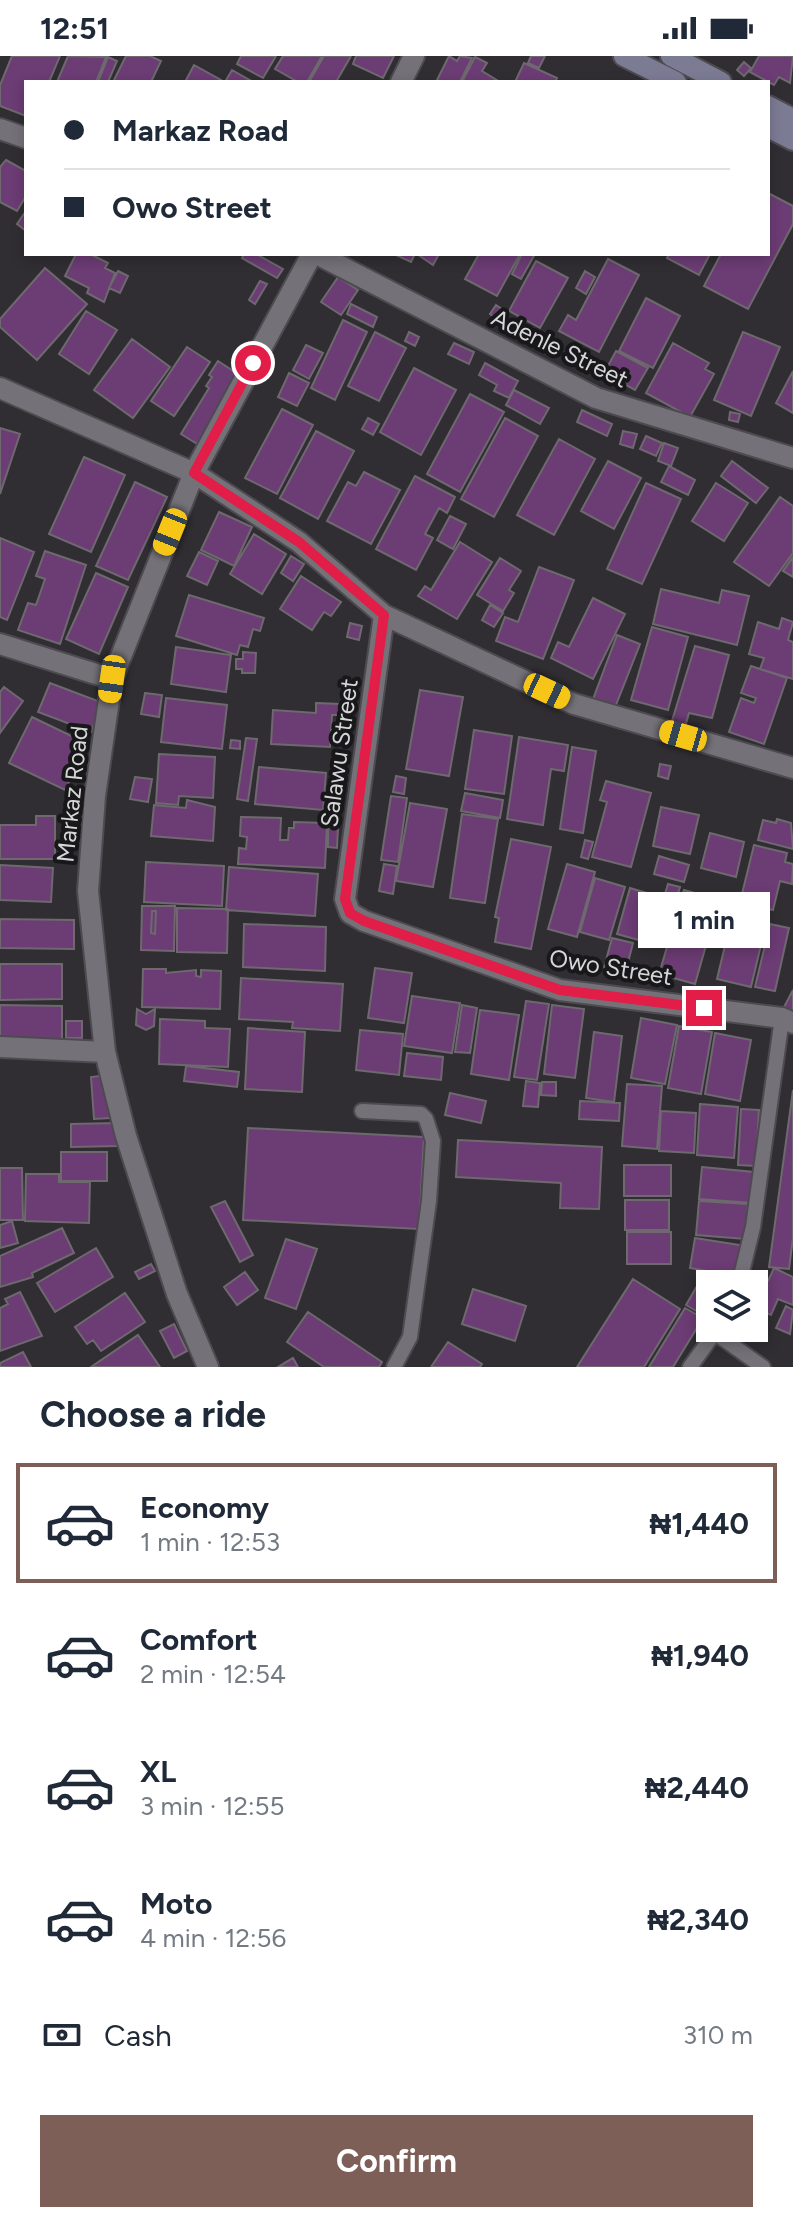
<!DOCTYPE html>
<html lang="en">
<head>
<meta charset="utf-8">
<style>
	body { margin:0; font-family:Figtree,sans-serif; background:#f6f6f7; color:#1f2937; height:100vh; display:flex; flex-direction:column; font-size:30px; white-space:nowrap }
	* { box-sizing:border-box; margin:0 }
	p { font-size:26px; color:#747a83 }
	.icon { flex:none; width:44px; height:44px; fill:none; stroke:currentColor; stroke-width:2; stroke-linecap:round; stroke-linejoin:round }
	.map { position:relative; height:1311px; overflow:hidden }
	.side { display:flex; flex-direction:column; background:#fff; flex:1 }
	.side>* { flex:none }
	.hud { position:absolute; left:24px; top:24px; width:746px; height:176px; border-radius:0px; box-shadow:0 4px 12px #0003; display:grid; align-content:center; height:176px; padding:0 40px; background:#fff }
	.tools { position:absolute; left:696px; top:1214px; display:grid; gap:16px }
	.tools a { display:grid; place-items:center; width:72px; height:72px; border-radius:0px; background:#fff; box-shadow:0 4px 12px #0003; font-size:40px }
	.end { position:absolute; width:36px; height:36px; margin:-18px; border:10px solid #e11d48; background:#fff; box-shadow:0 0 0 4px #fff }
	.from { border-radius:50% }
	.bubble { position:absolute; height:56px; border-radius:0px; background:#fff; box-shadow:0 4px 12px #0003; font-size:26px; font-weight:700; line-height:56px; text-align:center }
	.car { position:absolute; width:24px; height:48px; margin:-24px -12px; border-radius:10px; box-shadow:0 0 6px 2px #0007; background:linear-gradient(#f5c518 24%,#345 0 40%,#f5c518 0 76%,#345 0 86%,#f5c518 0) }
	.hud b { display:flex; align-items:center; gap:28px; height:76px; font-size:30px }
	.hud b+b { border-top:2px solid #e0e1e3 }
	.hud i { width:20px; height:20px; background:#1f2937 }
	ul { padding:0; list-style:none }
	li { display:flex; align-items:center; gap:24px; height:120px; margin:0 16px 12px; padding:0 24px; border:4px solid transparent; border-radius:0px }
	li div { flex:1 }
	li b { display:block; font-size:30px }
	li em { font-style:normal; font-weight:700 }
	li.active { border-color:#7e5f57 }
	li>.icon { width:72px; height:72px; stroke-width:1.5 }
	h2 { padding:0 40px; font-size:36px; line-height:96px }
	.pay { display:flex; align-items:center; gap:20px; height:88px; padding:0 40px; font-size:30px }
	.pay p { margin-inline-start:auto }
	.primary-button { display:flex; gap:16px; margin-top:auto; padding:16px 40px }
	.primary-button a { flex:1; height:92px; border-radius:0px; background:#7e5f57; color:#fff; font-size:32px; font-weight:700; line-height:92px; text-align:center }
	.status { display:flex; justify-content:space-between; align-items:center; height:56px; padding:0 40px; background:#fff; direction:ltr }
	.status svg { height:22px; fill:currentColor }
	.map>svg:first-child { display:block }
	.building { fill:#6c3c74; stroke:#6d696e; stroke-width:2; fill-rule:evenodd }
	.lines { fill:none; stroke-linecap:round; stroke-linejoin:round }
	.service-casing { stroke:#4d4b50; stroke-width:18 }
	.minor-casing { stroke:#4d4b50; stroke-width:24 }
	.secondary-casing { stroke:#4d4b50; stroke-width:24 }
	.service { stroke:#747278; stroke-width:14 }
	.minor { stroke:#747278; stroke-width:20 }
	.secondary { stroke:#7c7b94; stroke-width:20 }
	.route { stroke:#e11d48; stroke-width:10 }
	.labels { text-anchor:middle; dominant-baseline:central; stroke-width:8; stroke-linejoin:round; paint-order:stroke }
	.street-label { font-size:24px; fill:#d6d5d8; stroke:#181719 }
</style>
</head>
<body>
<div class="status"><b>12:51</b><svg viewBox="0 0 49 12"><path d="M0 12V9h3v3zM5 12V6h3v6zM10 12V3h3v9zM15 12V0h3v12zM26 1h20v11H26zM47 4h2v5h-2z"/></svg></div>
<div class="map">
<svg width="793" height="1311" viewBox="0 0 793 1311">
	<rect width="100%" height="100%" fill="#302e33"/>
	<path class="building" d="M 12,0 L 60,0 L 49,26 L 26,26 L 26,60 L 0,50 L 0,29 Z
		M 68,0 L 106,1 L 96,26 L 57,26 Z
		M 126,0 L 150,0 L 161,5 L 151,26 L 113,26 Z
		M 241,0 L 276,0 L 263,22 L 237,8 Z
		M 283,0 L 322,0 L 307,26 L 298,26 L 275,13 Z
		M 324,0 L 351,0 L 336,26 L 309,26 Z
		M 356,0 L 394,0 L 383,22 L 353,8 Z
		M 449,0 L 457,5 L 460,0 L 472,2 L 460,26 L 436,26 Z
		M 531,0 L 545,0 L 539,12 L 528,7 Z
		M 759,0 L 793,0 L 790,27 L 779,21 L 774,29 L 750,16 Z
		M 108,1 L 117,5 L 108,26 L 98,26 Z
		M 475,1 L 487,7 L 482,15 L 500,26 L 462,26 Z
		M 744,6 L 751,12 L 744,20 L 737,14 Z
		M 524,7 L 557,22 L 555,26 L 515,26 Z
		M 194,9 L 221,24 L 220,26 L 185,26 Z
		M 232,14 L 253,26 L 225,26 Z
		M 6,104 L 26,115 L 26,140 L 17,155 L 0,146 L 0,111 Z
		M 768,137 L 793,150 L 793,168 L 748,253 L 704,230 L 721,198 L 768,198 Z
		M 26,155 L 26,175 L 17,168 Z
		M 76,198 L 90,198 L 108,207 L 105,212 L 115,217 L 104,246 L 87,237 L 89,232 L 65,220 Z
		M 244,198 L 256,198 L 283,213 L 277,222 L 242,202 Z
		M 394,198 L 415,198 L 411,206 Z
		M 417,198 L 439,198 L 433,209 Z
		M 479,198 L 520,198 L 497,240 L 465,223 Z
		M 522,198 L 535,198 L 521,223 L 512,218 Z
		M 669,198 L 710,198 L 699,219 L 667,202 Z
		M 608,203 L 639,219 L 599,296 L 559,275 L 568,259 L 576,264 Z
		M 536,205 L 568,222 L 540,272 L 509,255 Z
		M 45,212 L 87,248 L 37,304 L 0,271 L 0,263 Z
		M 118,215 L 128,220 L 120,237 L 109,232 Z
		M 585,215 L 595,221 L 586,238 L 576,232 Z
		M 338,221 L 358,234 L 341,259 L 321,246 Z
		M 260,225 L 267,228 L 255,248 L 249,244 Z
		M 646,242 L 680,260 L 653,312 L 619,295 Z
		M 351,248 L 377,261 L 373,271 L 347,258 Z
		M 496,249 L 502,253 L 496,262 L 490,258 Z
		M 86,255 L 117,274 L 89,318 L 59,298 Z
		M 343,264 L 367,276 L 335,344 L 311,332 Z
		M 375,276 L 406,292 L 379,345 L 348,330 Z
		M 409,276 L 419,281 L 415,290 L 405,285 Z
		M 743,276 L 780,291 L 751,360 L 714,344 Z
		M 132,283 L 170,311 L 133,362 L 94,334 Z
		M 454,287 L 474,296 L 469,308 L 448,298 Z
		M 673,287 L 709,307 L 705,313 L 714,318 L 690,361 L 646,337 Z
		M 306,289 L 323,297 L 309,323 L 293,314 Z
		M 187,291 L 210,306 L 174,360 L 151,345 Z
		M 616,295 L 648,312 L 635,334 L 604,317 Z
		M 218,305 L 241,320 L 197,388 L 181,378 L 209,332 L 206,330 L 212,321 L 209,319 Z
		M 485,307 L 518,325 L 509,342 L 494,335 L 497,329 L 479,319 Z
		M 414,312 L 456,334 L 421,399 L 380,376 Z
		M 793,315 L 793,357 L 776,347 Z
		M 289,317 L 309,327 L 297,350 L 278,341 Z
		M 514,334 L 549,352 L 540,368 L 506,349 Z
		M 470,338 L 504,356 L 460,436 L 427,418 Z
		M 282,353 L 313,369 L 277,438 L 245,422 Z
		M 582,354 L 612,368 L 607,380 L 577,366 Z
		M 730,356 L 740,358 L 738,366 L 729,364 Z
		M 368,362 L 379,368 L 373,379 L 362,373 Z
		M 505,362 L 538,380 L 494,461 L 461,443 Z
		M 0,372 L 20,378 L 0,438 Z
		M 316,375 L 354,395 L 318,463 L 280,442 Z
		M 623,375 L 637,378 L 633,392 L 620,388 Z
		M 646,380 L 662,387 L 656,400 L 640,393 Z
		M 559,383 L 595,403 L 554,479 L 517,459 Z
		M 664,387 L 678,392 L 671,410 L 658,405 Z
		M 84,401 L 125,419 L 91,496 L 49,478 Z
		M 608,405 L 641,422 L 614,473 L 581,455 Z
		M 732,405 L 768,432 L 756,447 L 721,420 Z
		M 669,410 L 695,424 L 688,439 L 661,426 Z
		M 364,416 L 400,434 L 371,488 L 327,465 L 348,426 L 356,430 Z
		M 415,420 L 455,441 L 447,457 L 439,452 L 425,478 L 433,482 L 416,514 L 376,493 Z
		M 135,426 L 167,441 L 128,524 L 96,510 Z
		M 646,427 L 681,443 L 642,528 L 607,513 Z
		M 716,427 L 748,447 L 724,485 L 692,465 Z
		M 780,441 L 793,450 L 793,497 L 769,530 L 734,506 Z
		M 219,456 L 252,471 L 234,510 L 201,494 Z
		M 450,460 L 466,468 L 453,493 L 437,484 Z
		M 254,478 L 286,498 L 262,538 L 230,518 Z
		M 0,482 L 34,496 L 7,564 L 0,561 Z
		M 460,486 L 492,506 L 457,563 L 418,540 L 425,530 L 431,534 Z
		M 45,495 L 86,509 L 60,588 L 18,574 L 28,547 L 36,549 L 45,523 L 36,520 Z
		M 199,496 L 218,505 L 207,529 L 187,520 Z
		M 291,500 L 304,508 L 293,525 L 281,517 Z
		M 793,501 L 793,521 L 783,515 Z
		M 500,502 L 521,515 L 509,534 L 514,537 L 503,555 L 477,539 Z
		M 539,511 L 574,524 L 543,603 L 496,585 L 505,561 L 518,566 Z
		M 96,517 L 128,531 L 99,598 L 66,583 Z
		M 301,520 L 341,546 L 331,560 L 324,556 L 312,574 L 280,553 Z
		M 661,533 L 719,547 L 722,534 L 749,540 L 737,589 L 653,568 Z
		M 189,539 L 264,562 L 260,575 L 253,573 L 248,591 L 240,589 L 237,599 L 176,580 Z
		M 593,542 L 625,558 L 593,623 L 551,602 L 558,586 L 569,591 Z
		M 490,549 L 503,557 L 494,571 L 482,564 Z
		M 782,562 L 793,566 L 788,584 L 793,586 L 793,623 L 760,613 L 764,602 L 749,598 L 758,566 L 779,573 Z
		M 350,567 L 362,570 L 359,584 L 347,581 Z
		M 652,571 L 688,581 L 668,654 L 631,644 Z
		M 617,579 L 640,588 L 614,654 L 592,646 Z
		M 695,590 L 729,599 L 712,662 L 689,657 L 685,671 L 671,668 Z
		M 176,591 L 231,599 L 226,636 L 171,628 Z
		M 243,596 L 256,597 L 255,617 L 242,617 L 242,613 L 236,613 L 236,603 L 243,603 Z
		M 751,610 L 787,622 L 764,688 L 729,676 L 741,642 L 754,647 L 756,642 L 741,637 Z
		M 50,627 L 103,647 L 91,676 L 38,656 Z
		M 4,631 L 23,645 L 0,677 L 0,636 Z
		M 420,634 L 463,641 L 449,720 L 406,713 Z
		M 145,637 L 162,639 L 159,661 L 141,658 Z
		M 166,642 L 227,649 L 222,693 L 161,686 Z
		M 316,647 L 341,648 L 340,659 L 332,659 L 330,691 L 271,688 L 273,654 L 316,657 Z
		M 32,661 L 88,688 L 65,734 L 9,707 Z
		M 474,674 L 512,680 L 504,738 L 465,733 Z
		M 519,681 L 568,689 L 564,715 L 551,713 L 543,769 L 507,763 Z
		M 246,682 L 257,683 L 248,745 L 237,743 Z
		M 231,684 L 240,685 L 240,693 L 230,692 Z
		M 572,691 L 596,695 L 583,777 L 560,773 Z
		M 159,698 L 215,701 L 213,742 L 179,740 L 178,749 L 156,747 Z
		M 660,708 L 671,710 L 668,723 L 658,720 Z
		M 259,711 L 326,717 L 323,754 L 255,748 Z
		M 396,720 L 406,722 L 404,738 L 393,736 Z
		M 135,721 L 152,723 L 148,746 L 130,743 Z
		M 606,725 L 651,737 L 631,811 L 592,801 L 607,746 L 600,744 Z
		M 465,737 L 503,744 L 500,762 L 461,755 Z
		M 391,740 L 407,742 L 398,806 L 381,804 Z
		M 187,744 L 215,751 L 213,785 L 151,780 L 154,749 L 186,752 Z
		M 410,747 L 447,753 L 433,831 L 396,825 Z
		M 661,751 L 699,759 L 690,798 L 653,790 Z
		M 462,758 L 498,763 L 485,847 L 450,842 Z
		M 36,760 L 55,760 L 55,803 L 0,803 L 0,769 L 36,769 Z
		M 241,761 L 281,762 L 280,784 L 288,784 L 289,772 L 294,772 L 294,766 L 327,767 L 325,812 L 238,808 L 239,792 L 246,793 L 247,781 L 240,780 Z
		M 777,763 L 791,767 L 793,793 L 758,784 L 763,764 L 776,767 Z
		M 328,771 L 338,771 L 337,792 L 328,791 Z
		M 710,777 L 744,786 L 736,821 L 701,812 Z
		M 511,783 L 551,791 L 531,893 L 495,886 L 499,862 L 495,861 Z
		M 585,784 L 593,786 L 588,803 L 581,801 Z
		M 754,789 L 787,797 L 785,806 L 793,808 L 792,828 L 780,825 L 773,854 L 740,846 Z
		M 659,800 L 689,809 L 684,826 L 654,818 Z
		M 146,806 L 224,810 L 222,850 L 144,846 Z
		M 384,808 L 397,810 L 393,838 L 379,835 Z
		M 567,808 L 595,816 L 577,881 L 548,873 Z
		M 0,809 L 53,812 L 51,846 L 0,844 Z
		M 229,811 L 318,818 L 315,860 L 226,854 Z
		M 595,822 L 625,831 L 609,884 L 580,876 Z
		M 668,828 L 680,831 L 663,887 L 651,884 Z
		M 630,832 L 660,841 L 646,886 L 617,878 Z
		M 684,834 L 719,844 L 695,928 L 659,918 Z
		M 142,850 L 175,850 L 174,895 L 141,894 ZM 152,855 L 156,855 L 155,878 L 151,877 Z
		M 177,852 L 228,853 L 227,897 L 177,896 Z
		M 152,855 L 156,855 L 155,878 L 151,877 Z
		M 732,860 L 766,868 L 751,931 L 717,923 Z
		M 0,863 L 74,864 L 74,893 L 0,892 Z
		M 244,868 L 326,871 L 325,915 L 243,911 Z
		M 770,868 L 789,872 L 775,935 L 755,931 Z
		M 612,882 L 633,887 L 625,918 L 604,912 Z
		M 0,908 L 62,908 L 62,943 L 0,944 Z
		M 375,912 L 412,917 L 404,967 L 368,962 Z
		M 143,913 L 166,913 L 166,917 L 196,914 L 196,920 L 201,921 L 201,914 L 221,915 L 220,953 L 142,951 Z
		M 241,922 L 343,928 L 340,975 L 292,972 L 293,966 L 239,963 Z
		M 793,934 L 793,955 L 784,951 Z
		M 412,940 L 460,947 L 452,997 L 404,990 Z
		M 526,945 L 549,948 L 537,1024 L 514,1021 Z
		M 0,949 L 62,950 L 62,987 L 0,987 Z
		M 462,949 L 477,952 L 470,997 L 455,996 Z
		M 552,949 L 584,953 L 575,1022 L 544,1018 Z
		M 137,953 L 146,958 L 155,953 L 154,970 L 146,974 L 136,969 Z
		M 480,954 L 519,959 L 509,1024 L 471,1018 Z
		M 641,962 L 677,969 L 665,1028 L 631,1022 Z
		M 160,963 L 205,965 L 205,972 L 230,973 L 228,1011 L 159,1008 Z
		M 66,965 L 82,965 L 82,982 L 66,982 Z
		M 679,970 L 712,976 L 701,1038 L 668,1032 Z
		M 248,972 L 305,976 L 302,1036 L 245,1033 Z
		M 360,974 L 403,978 L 399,1019 L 356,1014 Z
		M 594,976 L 622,980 L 614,1046 L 586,1042 Z
		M 715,977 L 751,984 L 740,1045 L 705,1038 Z
		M 407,997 L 443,1001 L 441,1024 L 404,1020 Z
		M 186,1010 L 239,1016 L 237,1031 L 184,1025 Z
		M 107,1019 L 110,1062 L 94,1063 L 91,1021 Z
		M 526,1025 L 540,1027 L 538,1051 L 523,1050 Z
		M 542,1026 L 556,1026 L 556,1040 L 541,1039 Z
		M 627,1028 L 662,1030 L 657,1093 L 622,1090 Z
		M 793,1034 L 793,1182 L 789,1213 L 769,1211 Z
		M 450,1037 L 486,1045 L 481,1067 L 445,1059 Z
		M 580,1045 L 620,1047 L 619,1065 L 579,1063 Z
		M 700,1048 L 738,1051 L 734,1102 L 697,1099 Z
		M 741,1053 L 759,1054 L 756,1110 L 738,1109 Z
		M 661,1055 L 696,1057 L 694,1097 L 659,1095 Z
		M 118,1067 L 118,1090 L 71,1091 L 71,1068 Z
		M 248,1072 L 424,1081 L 419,1173 L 243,1164 Z
		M 458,1084 L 602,1091 L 599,1153 L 560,1152 L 561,1127 L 456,1121 Z
		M 61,1096 L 107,1096 L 107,1125 L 61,1125 Z
		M 624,1109 L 671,1109 L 671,1140 L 624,1140 Z
		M 702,1111 L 754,1116 L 752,1147 L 699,1143 Z
		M 0,1112 L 22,1112 L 23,1164 L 0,1164 Z
		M 26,1118 L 59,1118 L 59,1126 L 90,1126 L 89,1167 L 25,1165 Z
		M 625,1144 L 669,1144 L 669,1174 L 625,1174 Z
		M 225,1145 L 253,1199 L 240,1206 L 211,1151 Z
		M 699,1145 L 748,1148 L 745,1183 L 696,1179 Z
		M 12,1165 L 18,1187 L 0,1192 L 0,1169 Z
		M 62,1172 L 74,1197 L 32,1217 L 33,1221 L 0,1231 L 0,1200 Z
		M 627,1176 L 671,1176 L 671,1208 L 627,1208 Z
		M 695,1182 L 746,1190 L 740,1221 L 690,1212 Z
		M 286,1183 L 317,1193 L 296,1253 L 265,1242 Z
		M 96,1192 L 113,1221 L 55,1256 L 37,1227 Z
		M 151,1208 L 155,1215 L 139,1223 L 135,1216 Z
		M 774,1212 L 793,1221 L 793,1249 L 778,1243 L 771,1259 L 754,1251 L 754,1245 L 764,1223 L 768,1225 Z
		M 245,1216 L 258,1234 L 237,1249 L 224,1231 Z
		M 633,1223 L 680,1253 L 644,1311 L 577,1311 Z
		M 697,1230 L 710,1237 L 698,1256 L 686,1249 Z
		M 473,1233 L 526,1250 L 515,1285 L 462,1268 Z
		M 20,1236 L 42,1280 L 0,1295 L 0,1252 L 8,1248 L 5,1243 Z
		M 125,1237 L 145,1266 L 101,1295 L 93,1284 L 87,1288 L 75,1271 Z
		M 786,1250 L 793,1254 L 790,1278 L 776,1272 Z
		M 685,1252 L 703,1262 L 673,1311 L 649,1311 Z
		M 754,1255 L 765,1260 L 758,1274 L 754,1272 Z
		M 308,1256 L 382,1306 L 379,1311 L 324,1311 L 287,1286 Z
		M 174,1268 L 187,1295 L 174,1302 L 160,1275 Z
		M 138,1279 L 160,1311 L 91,1311 Z
		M 448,1286 L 482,1308 L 480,1311 L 431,1311 Z
		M 23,1296 L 31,1311 L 0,1311 L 0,1307 Z
		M 293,1302 L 298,1311 L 278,1311 Z"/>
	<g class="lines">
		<g class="service-casing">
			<path id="service" d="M 362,1055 L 421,1058 L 426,1063 L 433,1085 L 429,1145 L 410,1281 L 394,1311
				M 739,1228 L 753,1171 L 782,962
				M 715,1277 L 763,1311
				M 690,1311 L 718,1272"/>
		</g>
		<g class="minor-casing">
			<path id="minor" d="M 401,26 L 414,0
				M 0,73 L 26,82
				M 317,198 L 596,342 L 793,402
				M 0,332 L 194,417 L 299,486 L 384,559 L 574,648 L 793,712
				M 384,559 L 345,843 L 350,857 L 364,865 L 560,934 L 782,962 L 793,967
				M 0,588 L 112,623
				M 0,991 L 105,996
				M 208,1311 L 177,1238 L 126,1080 L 105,996 L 88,835 L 95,740 L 112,623 L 194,417 L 312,198"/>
		</g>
		<g class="secondary-casing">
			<path id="secondary" d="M 624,0 L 676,26
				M 671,0 L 721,26
				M 768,50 L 793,63
				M 768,71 L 793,84"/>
		</g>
		<use href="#service" class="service"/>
		<use href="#minor" class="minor"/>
		<use href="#secondary" class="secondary"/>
	</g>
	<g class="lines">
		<path class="route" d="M 253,307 L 194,417 L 299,486 L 384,559 L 345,843 L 350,857 L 364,865 L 560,934 L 704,952"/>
	</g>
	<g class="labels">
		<g class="street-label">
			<text transform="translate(560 292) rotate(26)">Adenle Street</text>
			<text transform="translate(339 697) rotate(-82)">Salawu Street</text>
			<text transform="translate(72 738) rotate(-84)">Markaz Road</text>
			<text transform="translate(611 911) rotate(9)">Owo Street</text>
		</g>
	</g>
</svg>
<div class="tools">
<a><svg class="icon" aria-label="layers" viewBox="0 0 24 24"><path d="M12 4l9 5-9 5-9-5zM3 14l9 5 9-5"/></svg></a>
</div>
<i class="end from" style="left:253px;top:307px"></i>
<i class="end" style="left:704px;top:952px"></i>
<div class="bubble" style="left:638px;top:836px;width:132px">1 min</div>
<i class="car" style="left:170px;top:476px;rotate:202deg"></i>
<i class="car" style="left:112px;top:623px;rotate:188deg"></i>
<i class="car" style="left:547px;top:635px;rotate:115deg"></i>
<i class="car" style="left:683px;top:680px;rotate:286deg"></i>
<div class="hud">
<b><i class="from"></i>Markaz Road</b>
<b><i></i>Owo Street</b>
</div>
</div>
<section class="side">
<h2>Choose a ride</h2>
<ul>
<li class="active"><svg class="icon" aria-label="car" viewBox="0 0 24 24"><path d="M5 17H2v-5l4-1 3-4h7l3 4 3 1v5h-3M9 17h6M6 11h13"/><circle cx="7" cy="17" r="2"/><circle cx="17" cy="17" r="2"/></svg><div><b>Economy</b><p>1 min · 12:53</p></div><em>₦1,440</em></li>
<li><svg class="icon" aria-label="car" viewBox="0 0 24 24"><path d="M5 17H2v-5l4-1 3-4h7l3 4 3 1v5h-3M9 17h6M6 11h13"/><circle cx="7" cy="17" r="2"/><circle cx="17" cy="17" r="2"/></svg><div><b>Comfort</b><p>2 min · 12:54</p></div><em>₦1,940</em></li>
<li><svg class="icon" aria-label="car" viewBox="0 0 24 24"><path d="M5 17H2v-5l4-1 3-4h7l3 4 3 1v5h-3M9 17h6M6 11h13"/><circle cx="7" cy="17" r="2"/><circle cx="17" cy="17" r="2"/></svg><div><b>XL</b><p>3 min · 12:55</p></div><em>₦2,440</em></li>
<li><svg class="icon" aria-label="car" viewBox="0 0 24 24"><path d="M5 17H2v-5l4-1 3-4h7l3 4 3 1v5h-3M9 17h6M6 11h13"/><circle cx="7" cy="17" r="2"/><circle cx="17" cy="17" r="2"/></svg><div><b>Moto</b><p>4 min · 12:56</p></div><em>₦2,340</em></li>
</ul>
<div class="pay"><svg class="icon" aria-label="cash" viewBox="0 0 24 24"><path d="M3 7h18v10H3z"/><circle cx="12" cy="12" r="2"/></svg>Cash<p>310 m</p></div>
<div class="primary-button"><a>Confirm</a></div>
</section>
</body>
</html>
